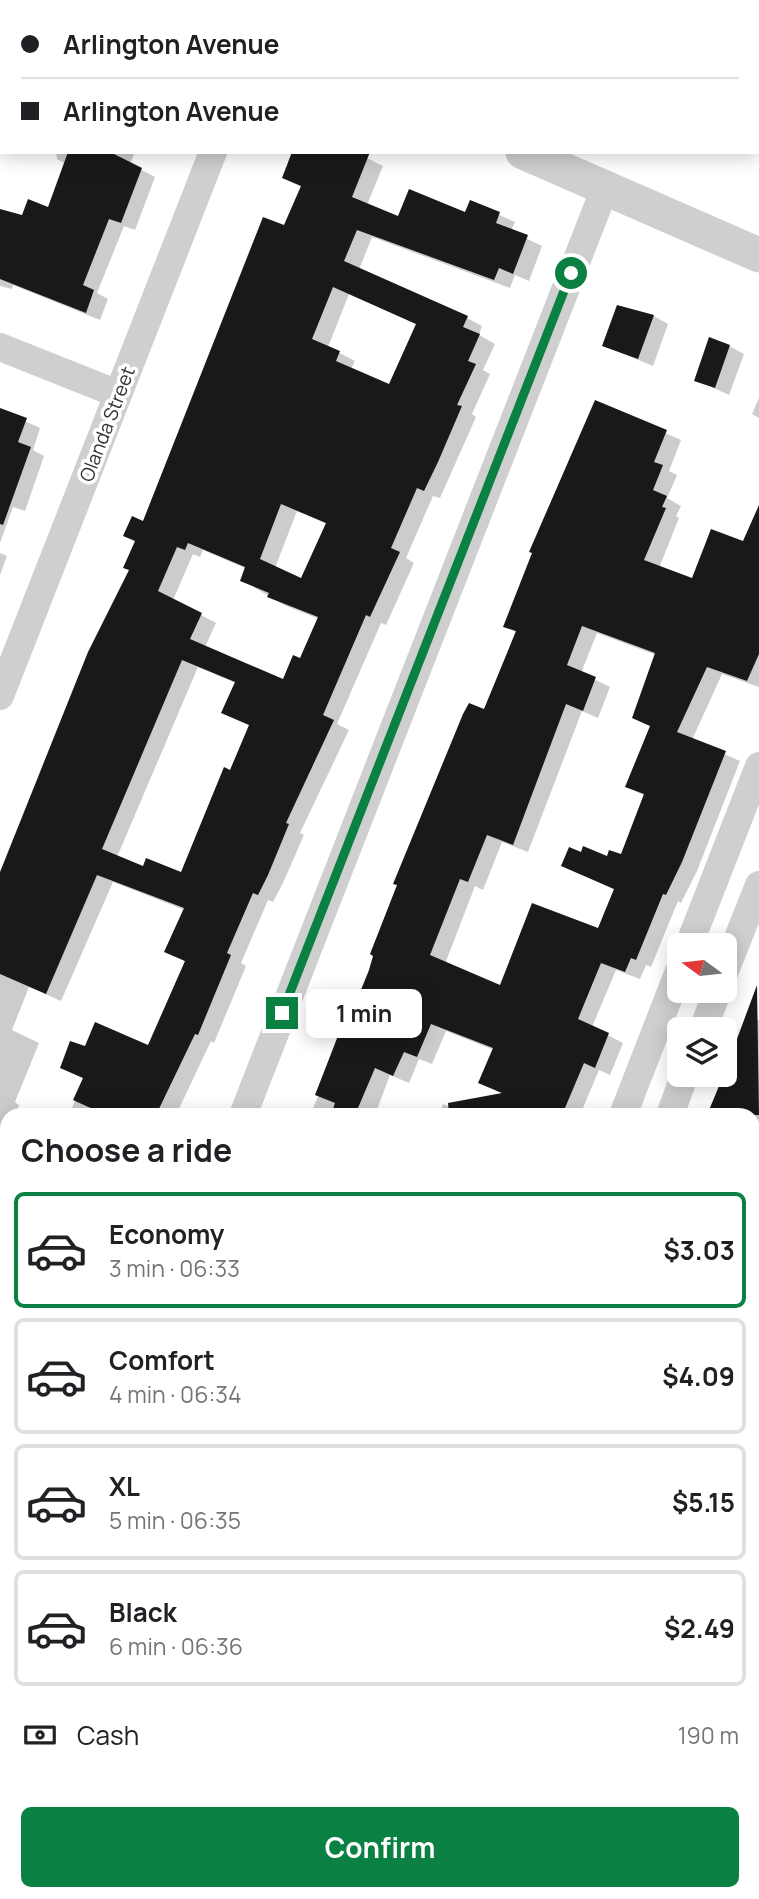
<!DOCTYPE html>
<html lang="en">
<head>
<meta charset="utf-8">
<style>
	body { margin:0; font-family:Manrope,sans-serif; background:#f2f2f2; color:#202124; height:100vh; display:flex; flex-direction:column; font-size:26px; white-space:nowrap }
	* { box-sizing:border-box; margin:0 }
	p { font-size:23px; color:#757577 }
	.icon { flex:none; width:38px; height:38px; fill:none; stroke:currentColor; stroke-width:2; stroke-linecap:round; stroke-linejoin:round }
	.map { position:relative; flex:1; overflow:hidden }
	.side { position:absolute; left:0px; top:1108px; width:760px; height:793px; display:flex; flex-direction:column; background:#fff; border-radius:21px 21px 0 0; box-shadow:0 4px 18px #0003 }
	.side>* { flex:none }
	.top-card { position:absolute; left:0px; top:0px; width:760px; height:154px; box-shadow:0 4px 18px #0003; display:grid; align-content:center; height:154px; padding:0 21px; background:#fff }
	.needle { width:46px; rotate:285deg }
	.fabs { position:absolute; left:667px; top:933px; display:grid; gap:14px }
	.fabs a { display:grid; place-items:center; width:70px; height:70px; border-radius:10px; background:#fff; box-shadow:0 4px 18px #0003; font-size:35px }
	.end { position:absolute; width:32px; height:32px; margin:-16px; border:9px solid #0b8043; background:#fff; box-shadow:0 0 0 4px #fff }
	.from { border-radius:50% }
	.bubble { position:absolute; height:49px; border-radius:10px; background:#fff; box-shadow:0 4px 18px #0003; font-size:23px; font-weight:700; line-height:49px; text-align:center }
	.top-card b { display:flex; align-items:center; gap:24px; height:66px; font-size:26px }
	.top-card b+b { border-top:2px solid #e0e0e0 }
	.top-card i { width:18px; height:18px; background:#202124 }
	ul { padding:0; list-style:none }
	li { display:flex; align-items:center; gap:21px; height:116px; margin:0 14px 10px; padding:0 7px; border:4px solid #e0e0e0; border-radius:10px }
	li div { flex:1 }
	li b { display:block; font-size:26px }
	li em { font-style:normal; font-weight:700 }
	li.on { border-color:#0b8043 }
	li>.icon { width:63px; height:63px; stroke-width:1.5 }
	h2 { padding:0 21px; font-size:32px; line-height:84px }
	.pay { display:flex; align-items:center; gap:18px; height:77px; padding:0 21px; font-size:26px }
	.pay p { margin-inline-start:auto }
	.primary-button { display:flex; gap:14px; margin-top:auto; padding:14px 21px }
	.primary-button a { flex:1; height:80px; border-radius:10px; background:#0b8043; color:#fff; font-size:28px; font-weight:700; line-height:80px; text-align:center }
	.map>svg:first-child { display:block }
	.shadow { fill:#0003; fill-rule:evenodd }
	.building { fill:#191919; fill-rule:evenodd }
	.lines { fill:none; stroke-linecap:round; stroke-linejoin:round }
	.minor { stroke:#cfcfcf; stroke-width:28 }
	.tertiary { stroke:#cfcfcf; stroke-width:35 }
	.primary { stroke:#aaa; stroke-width:38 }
	.route { stroke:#0b8043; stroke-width:9 }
	.labels { text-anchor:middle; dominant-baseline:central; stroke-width:7; stroke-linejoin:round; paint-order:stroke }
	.street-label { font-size:19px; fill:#323232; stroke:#fff }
</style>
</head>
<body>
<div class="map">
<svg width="759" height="1899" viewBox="0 0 759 1899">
	<rect width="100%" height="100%" fill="#fff"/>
	<path class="shadow" d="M 0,0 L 191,0 L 191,2 L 2,2 L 0,28 Z
		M 405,0 L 551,0 L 550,2 Z
		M 591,0 L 637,0 L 591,2 Z
		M 679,0 L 759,0 L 759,7 L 758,2 Z
		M 0,67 L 2,68 L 0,102 Z
		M 758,85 L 759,86 L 759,153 L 757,152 Z
		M 56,152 L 135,152 L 130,164 L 155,177 L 135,230 L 124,226 L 97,293 L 108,299 L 100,320 L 13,285 L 12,289 L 0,286 L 0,211 L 23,217 L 49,209 L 66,164 L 57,159 Z
		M 367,158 L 383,166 L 367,205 L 399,218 L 466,214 L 471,202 L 515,222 L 511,231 L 542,246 L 529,281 L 515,275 L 510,288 L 372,237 L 359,270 L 467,318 L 482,326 L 479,335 L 495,344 L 483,370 L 490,374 L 472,414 L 476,417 L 440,498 L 433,496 L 406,558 L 414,563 L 386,625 L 381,623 L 337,724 L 349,730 L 300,833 L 304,835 L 283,883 L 273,902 L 268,900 L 241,963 L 246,966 L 214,1043 L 211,1041 L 176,1115 L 69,1115 L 84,1079 L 62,1067 L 86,1049 L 149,1047 L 186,962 L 166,951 L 185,910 L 113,882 L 61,1001 L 29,987 L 12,1030 L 39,1043 L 15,1102 L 19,1105 L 16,1115 L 7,1115 L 7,1143 L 2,1158 L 7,1160 L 7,1190 L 0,1187 L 0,876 L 131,571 L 144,524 L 302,187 L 284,178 ZM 349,294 L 418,325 L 390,386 L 351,369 L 355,361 L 328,347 ZM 297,511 L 327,524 L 302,580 L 275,568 ZM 203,550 L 247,569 L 242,580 L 284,605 L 319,619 L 301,660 L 284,681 L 205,647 L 216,623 L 173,600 L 193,554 L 200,557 ZM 198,667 L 236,683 L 224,712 L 251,726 L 182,875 L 144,868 L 117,857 Z
		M 654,316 L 668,324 L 653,366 L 604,346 Z
		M 729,346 L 744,354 L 729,395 L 696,380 Z
		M 759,398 L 759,418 L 752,414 Z
		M 596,403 L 681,440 L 669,471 L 677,475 L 667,498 L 681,506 L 676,516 L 679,518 L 659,568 L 693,581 L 744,544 L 759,509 L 759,687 L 722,674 L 692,740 L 740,761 L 697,871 L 681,903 L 678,901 L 651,967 L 646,965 L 640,979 L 616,970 L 592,1027 L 623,1043 L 610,1075 L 599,1070 L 580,1115 L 439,1115 L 443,1104 L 467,1114 L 504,1095 L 480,1082 L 494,1050 L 446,1031 L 432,1064 L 419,1059 L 409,1083 L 390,1075 L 375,1115 L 310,1115 L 517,633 L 505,626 ZM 597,633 L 656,655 L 634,717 L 652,727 L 627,787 L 645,796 L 622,857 L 608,858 L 582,854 L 563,865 L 615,890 L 599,931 L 501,987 L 445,964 L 475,886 L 483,890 L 502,842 L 528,852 L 582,711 L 598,718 L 610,687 L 581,673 Z
		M 0,410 L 40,428 L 33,450 L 44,456 L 25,511 L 13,507 L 0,543 Z
		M 0,553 L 7,556 L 0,575 Z
		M 747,1016 L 759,1020 L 759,1155 L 752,1153 Z
		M 0,1221 L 7,1225 L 7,1238 L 0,1258 Z
		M 0,1260 L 7,1263 L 7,1430 L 0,1427 Z
		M 752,1289 L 759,1292 L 759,1321 L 752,1318 Z
		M 752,1478 L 759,1482 L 759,1596 L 752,1595 Z
		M 0,1686 L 7,1690 L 7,1766 L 2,1776 L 7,1784 L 7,1894 L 41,1894 L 37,1899 L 0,1899 Z
		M 752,1718 L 759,1719 L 759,1782 L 752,1780 Z
		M 759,1879 L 759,1899 L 578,1899 L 570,1894 L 740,1894 L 749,1898 Z
		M 77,1894 L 90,1894 L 86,1899 Z
		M 91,1894 L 155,1894 L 152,1899 L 99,1899 Z
		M 251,1894 L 321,1894 L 318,1899 L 259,1899 Z"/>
	<path class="building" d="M 68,152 L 110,152 L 142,168 L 121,223 L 109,219 L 83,285 L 94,290 L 86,313 L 0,279 L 0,209 L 22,215 L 28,199 L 48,207 Z
		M 292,152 L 370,152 L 352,197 L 398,216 L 409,189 L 465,212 L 470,200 L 500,212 L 496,223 L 528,235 L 513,274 L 499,268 L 494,280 L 357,230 L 344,261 L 468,316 L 463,327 L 480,334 L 468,361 L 476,364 L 457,405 L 462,406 L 438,462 L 424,491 L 417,488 L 391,548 L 400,552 L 370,617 L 366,615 L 323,715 L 334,720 L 286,823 L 289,824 L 268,875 L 258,895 L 253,893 L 227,953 L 231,955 L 198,1035 L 195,1034 L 156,1115 L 106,1115 L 73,1100 L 83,1078 L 60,1068 L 70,1041 L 85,1046 L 95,1022 L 148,1045 L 185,961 L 164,952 L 184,908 L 97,875 L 46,994 L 0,974 L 0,872 L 88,652 L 129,570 L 123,568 L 135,541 L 123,536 L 132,516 L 143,521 L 263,217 L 284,225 L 301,186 L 282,178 ZM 333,287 L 416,324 L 389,384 L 336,361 L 340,351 L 312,339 ZM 281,504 L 326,523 L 301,578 L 260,559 ZM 188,543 L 245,567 L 240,581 L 269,593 L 267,597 L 318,617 L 300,658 L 293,655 L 283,679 L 190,639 L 202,613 L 158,591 L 177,547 L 185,550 ZM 182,660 L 235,682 L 221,713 L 249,725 L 230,770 L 224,767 L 181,872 L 146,858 L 143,866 L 102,849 Z
		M 617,305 L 654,315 L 638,359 L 602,346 Z
		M 709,337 L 730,345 L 715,388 L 694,381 Z
		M 595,400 L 667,430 L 654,462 L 663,465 L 653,490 L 667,496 L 662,507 L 666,508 L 644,560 L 692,578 L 711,529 L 743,541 L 759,505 L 759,654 L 747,681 L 707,667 L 677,732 L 726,751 L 682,862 L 666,895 L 663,894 L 636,960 L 631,958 L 625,972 L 601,963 L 578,1019 L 609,1033 L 595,1068 L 584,1063 L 562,1115 L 449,1115 L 448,1103 L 502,1093 L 478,1083 L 493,1048 L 431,1024 L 417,1057 L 404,1052 L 393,1076 L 375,1068 L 355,1115 L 331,1115 L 335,1103 L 315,1095 L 348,1010 L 352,1012 L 369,970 L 373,956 L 370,954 L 397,885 L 393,884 L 463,714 L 469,703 L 484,709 L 516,631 L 503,627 L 532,553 L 529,552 ZM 582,626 L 655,653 L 632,718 L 650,726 L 625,787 L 644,794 L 621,854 L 609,850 L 607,856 L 583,846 L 581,852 L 569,847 L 561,866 L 614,889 L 598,928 L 532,903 L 500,985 L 430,955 L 460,879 L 468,882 L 487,835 L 513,845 L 566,704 L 583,711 L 596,677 L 567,665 Z
		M 0,408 L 27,418 L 18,442 L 31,447 L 3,525 L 0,524 Z
		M 757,985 L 759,1115 L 707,1115 L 724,1074 Z"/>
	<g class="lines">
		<path class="minor" d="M 0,347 L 118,394
			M 0,696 L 213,152
			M 689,945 L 759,766
			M 724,973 L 759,885
			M 703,1029 L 718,990
			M 243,1115 L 605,188
			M 623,1115 L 679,971
			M 670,1115 L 685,1074
			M 752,1214 L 759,1215
			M 752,1653 L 759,1654
			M 0,1763 L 7,1766
			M 321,1899 L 324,1894
			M 363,1899 L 365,1894"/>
		<path class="tertiary" d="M 236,0 L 236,2
			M 523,152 L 759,255"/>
		<path class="primary" d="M 0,1559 L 7,1564
			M 0,1618 L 7,1622
			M 411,1894 L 419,1899
			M 489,1894 L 497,1899"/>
	</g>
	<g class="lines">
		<path class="route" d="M 282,1013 L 571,273"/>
	</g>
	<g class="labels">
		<g class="street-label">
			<text transform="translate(107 424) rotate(-69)">Olanda Street</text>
		</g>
	</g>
</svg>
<div class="fabs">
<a><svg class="needle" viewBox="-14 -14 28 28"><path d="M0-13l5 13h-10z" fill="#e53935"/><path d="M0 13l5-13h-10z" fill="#757577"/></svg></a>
<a><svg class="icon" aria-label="layers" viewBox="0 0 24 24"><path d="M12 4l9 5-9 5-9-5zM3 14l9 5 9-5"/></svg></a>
</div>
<i class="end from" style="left:571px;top:273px"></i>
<i class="end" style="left:282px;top:1013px"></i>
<div class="bubble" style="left:306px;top:989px;width:116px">1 min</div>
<div class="top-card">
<b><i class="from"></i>Arlington Avenue</b>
<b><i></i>Arlington Avenue</b>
</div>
<section class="side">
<h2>Choose a ride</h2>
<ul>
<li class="on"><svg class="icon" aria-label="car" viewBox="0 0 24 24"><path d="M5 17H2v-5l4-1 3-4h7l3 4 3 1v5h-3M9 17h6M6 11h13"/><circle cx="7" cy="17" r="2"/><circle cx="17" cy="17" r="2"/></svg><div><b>Economy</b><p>3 min · 06:33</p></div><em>$3.03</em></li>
<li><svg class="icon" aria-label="car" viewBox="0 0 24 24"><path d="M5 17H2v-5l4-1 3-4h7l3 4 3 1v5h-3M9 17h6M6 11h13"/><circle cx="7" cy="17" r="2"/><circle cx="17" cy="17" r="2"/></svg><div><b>Comfort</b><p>4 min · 06:34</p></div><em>$4.09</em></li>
<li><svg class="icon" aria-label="car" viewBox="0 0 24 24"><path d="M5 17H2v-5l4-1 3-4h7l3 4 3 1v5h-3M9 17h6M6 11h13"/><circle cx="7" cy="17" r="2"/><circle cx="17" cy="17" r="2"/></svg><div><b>XL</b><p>5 min · 06:35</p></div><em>$5.15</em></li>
<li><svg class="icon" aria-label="car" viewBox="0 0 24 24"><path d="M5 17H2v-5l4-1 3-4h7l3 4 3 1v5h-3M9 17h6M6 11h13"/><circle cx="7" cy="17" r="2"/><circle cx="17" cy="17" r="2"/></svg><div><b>Black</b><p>6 min · 06:36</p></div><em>$2.49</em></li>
</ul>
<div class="pay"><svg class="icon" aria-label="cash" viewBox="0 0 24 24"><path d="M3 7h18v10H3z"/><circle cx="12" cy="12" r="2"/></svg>Cash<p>190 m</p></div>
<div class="primary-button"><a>Confirm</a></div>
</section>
</div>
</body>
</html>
